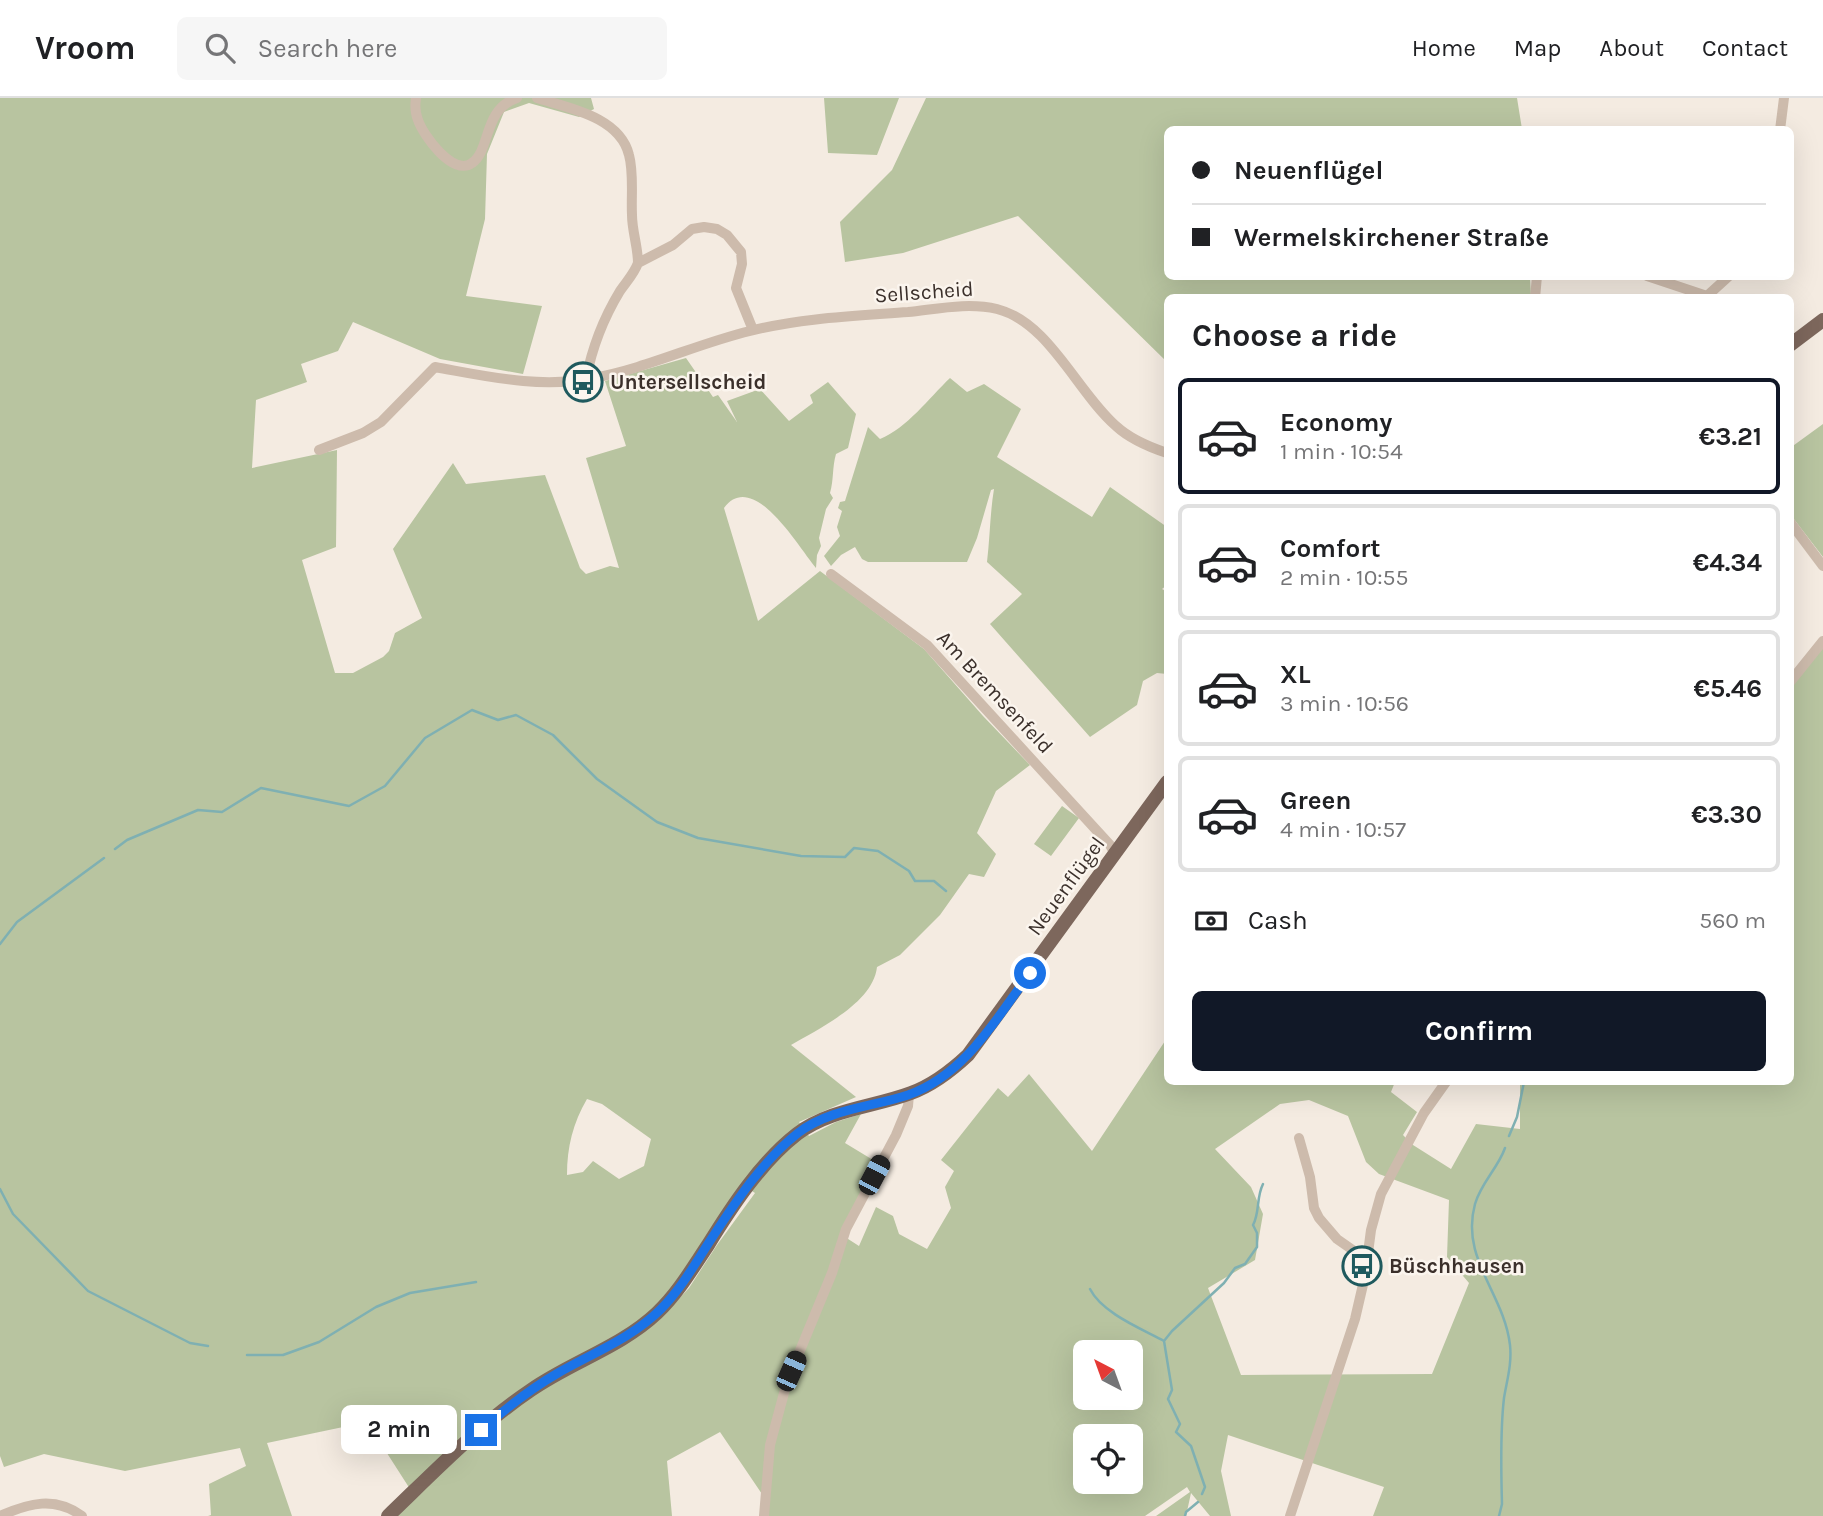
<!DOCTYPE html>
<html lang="en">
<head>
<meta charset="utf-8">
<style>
	body { margin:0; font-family:Karla,sans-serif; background:#f6f6f6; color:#202124; height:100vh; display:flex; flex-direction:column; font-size:26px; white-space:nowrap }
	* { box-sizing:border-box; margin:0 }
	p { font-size:23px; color:#757577 }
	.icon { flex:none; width:38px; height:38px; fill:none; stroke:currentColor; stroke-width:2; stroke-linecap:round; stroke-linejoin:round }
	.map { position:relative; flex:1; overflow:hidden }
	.side { position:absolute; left:1164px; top:196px; width:630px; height:791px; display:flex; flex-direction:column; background:#fff; border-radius:10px; box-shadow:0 7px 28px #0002 }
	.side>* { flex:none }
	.hud { position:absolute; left:1164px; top:28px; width:630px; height:154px; border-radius:10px; box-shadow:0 7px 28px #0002; display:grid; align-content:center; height:154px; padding:0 28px; background:#fff }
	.needle { width:46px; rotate:319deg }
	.fabs { position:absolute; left:1073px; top:1242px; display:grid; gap:14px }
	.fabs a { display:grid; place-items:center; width:70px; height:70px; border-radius:10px; background:#fff; box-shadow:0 7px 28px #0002; font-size:35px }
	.end { position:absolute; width:32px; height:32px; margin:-16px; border:9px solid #1a73e8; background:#fff; box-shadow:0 0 0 4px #fff }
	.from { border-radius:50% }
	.bubble { position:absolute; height:49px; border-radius:10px; background:#fff; box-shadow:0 7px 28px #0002; font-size:23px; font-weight:700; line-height:49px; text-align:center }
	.car { position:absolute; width:21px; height:42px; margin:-21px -10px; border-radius:9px; box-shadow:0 0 5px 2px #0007; background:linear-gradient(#222 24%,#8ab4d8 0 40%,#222 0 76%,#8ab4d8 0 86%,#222 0) }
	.hud b { display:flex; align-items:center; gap:24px; height:66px; font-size:26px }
	.hud b+b { border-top:2px solid #e0e0e0 }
	.hud i { width:18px; height:18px; background:#202124 }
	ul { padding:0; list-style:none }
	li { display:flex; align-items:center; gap:21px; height:116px; margin:0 14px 10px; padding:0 14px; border:4px solid #e0e0e0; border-radius:10px }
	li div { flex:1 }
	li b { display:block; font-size:26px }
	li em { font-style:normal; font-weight:700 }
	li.current { border-color:#111827 }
	li>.icon { width:63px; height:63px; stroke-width:1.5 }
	h2 { padding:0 28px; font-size:32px; line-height:84px }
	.pay { display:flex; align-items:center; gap:18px; height:77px; padding:0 28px; font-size:26px }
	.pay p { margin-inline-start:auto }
	.button { display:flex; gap:14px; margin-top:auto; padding:14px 28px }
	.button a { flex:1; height:80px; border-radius:10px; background:#111827; color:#fff; font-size:28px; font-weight:700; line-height:80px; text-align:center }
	header { display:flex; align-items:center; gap:42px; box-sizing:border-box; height:98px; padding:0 35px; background:#fff; border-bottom:2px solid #e0e0e0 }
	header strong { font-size:33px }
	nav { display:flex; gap:38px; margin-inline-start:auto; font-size:24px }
	.search { width:490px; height:63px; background:#f6f6f6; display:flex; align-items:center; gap:18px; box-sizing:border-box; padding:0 24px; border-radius:10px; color:#757577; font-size:26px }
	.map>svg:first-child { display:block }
	.green { fill:#b8c4a0; fill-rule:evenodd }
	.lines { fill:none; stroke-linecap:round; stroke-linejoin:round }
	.stream { stroke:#7fb0b2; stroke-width:2.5 }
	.minor { stroke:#cdbbac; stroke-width:10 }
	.major { stroke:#7d675c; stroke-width:14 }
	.route { stroke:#1a73e8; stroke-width:9 }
	.labels { text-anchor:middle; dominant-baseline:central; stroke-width:5; stroke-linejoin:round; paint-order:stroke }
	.street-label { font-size:21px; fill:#3b302b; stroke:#fbf5ee }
	.poi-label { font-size:21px; font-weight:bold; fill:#3b302b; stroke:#fbf5ee; text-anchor:start }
</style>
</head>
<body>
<header>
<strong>Vroom</strong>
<div class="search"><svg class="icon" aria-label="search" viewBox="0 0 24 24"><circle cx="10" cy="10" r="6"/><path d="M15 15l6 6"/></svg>Search here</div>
<nav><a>Home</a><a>Map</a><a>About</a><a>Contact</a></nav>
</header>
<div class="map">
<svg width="1823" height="1418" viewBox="0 0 1823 1418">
	<rect width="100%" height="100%" fill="#f4ebe1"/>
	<path class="green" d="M 0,0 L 591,0 L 594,11 L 579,19 L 529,5 L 504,14 L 487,56 L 485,121 L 466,198 L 542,208 L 523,276 L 440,261 L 353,224 L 338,253 L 301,266 L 307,284 L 256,302 L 252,370 L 337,352 L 336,449 L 302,462 L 335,575 L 353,575 L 383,559 L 389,553 L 395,535 L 422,520 L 393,451 L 453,365 L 466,386 L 545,377 L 580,470 L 586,476 L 610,468 L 619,470 L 586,360 L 626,348 L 605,283 L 686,260 L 713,299 L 718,297 L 737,324 L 727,303 L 760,291 L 789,323 L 813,305 L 810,297 L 828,284 L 856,316 L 848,350 L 836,356 C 832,370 834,381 830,395 L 833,400 L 826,411 L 819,440 L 821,448 L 817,457 L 816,470 C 799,450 753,370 724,410 L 758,523 L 820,473 L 924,551 L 983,618 L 1030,667 L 996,693 L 977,735 L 996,756 L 984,779 L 969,776 L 940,817 L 900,857 L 877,869 C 873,905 820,930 791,947 L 856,999 L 799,1024 L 809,1038 L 836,1024 L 861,1016 L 845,1045 L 878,1065 L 845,1139 L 859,1148 L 876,1109 L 893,1118 L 899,1136 L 927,1151 L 951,1110 L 945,1089 L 954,1073 L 941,1062 L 998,990 L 1008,999 L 1029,976 L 1092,1053 L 1167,940 L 1167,984 L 1395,984 L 1391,994 L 1417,1014 L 1403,1037 L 1413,1047 L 1451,1071 L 1476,1026 L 1520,1031 L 1520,984 L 1790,984 L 1790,590 L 1823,549 L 1823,1418 L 1373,1418 L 1384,1389 L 1228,1337 L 1221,1373 L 1231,1418 L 1210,1418 L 1191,1395 L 1186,1418 L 1156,1418 L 1190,1394 L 1187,1389 L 1145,1418 L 768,1418 L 768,1405 L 720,1334 L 667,1363 L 672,1418 L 394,1418 L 455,1360 L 525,1302 L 659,1222 L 689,1190 L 717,1147 L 755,1095 L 743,1087 L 668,1198 L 624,1235 L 543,1279 L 410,1391 L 367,1324 L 267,1345 L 292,1418 L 208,1418 L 211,1417 L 209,1386 L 246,1368 L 240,1350 L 125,1373 L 44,1356 L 4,1369 L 0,1358 ZM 587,1001 L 602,1006 L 651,1041 L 644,1068 L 619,1081 L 593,1063 L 583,1074 L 567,1077 C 567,1049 573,1025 587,1001 ZM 1309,1002 L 1348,1018 L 1366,1064 L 1379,1076 L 1449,1102 L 1447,1159 L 1469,1185 L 1432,1276 L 1241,1277 L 1208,1190 L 1255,1162 L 1263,1116 L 1251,1089 L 1215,1051 L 1280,1006 ZM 1085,1255 L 1130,1255 L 1130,1300 L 1085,1300 ZM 1085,1339 L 1130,1339 L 1130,1384 L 1085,1384 Z
		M 824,0 L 899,0 L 877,57 L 828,55 Z
		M 926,0 L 1517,0 L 1522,31 L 1167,32 L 1167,178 L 1530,179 L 1531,199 L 1167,200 L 1167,264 L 1018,118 L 903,155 L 845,164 L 840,124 L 892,72 Z
		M 950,280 L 967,294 L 984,286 L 1021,311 L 997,359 L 1092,419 L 1110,389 L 1167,429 L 1167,487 L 1162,491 L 1167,494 L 1167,576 L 1157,575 L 1143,583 L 1137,607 L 1090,639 L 990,526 L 1022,496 L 987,464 C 990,439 990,415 994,391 L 991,392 L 977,440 L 967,464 L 868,464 L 862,461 L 855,449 L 841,457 L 831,468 L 824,458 L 840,438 L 837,429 L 842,413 L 838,410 L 840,404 L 845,403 L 868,329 L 880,341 C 907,330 929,300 950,280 Z
		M 1823,326 L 1823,459 L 1790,416 L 1790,350 Z
		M 1062,708 L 1079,720 L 1051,758 L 1034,746 Z"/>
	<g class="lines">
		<path class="stream" d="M 115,751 L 127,742 L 198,712 L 222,714 L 261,690 L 349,708 L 385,688 L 425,640 L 472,612 L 498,622 L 516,617 L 553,637 L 597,681 L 657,724 L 698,740 L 801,758 L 845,759 L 854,750 L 878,753 L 909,773 L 915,783 L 934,783 L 946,793
			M 0,846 L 17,824 L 104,760
			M 1509,1038 L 1517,1019 L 1524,984
			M 0,1091 L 13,1116 L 88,1193 L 190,1245 L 208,1248
			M 1090,1191 C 1102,1215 1142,1231 1164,1243
			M 247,1257 L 283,1257 L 319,1244 L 376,1209 L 410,1195 L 476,1184
			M 1202,1396 L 1205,1389 L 1191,1348 L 1176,1334 L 1180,1326 L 1168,1301 L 1172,1292 L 1164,1243 L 1172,1233 L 1224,1185 L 1235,1170 L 1245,1166 L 1257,1149 L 1257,1135 L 1253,1127 C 1260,1114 1256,1100 1263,1086
			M 1185,1418 L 1186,1414 L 1198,1404
			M 1499,1418 L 1502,1406 C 1501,1372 1500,1334 1504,1300 C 1507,1282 1512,1266 1510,1247 C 1504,1195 1460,1161 1475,1106 C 1481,1085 1498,1070 1505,1050"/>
		<path class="minor" d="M 416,0 C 415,7 415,15 418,22 C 423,37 453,79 472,65 C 491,52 483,11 517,0
			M 537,0 C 569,10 620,19 629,57 C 634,75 631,98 632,117 C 632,133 638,149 638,165 C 634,176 626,184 620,193 C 603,221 592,250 586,281
			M 1780,32 L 1784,0
			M 638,165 L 673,147 L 692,131 L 704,129 L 717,131 L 727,137 L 741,154 L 742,166 L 736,190 L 753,232
			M 1647,178 L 1707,198
			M 1707,198 L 1729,178
			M 1535,200 L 1537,178
			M 319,352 L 363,335 L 381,324 L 435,269 C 486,278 540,291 593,280 C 648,270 696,246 750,233 C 801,220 855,218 908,214 C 937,211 968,204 997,211 C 1049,224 1077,294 1116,328 C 1130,341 1149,349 1167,355
			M 1790,424 L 1823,468
			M 831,476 L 927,547 L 1110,747 L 1115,756
			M 1790,584 L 1823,543
			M 1299,1040 L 1310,1079 L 1314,1110 L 1319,1120 L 1337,1141 L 1367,1162
			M 0,1418 C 29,1405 55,1398 82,1418
			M 764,1418 L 770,1347 L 787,1284 L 832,1175 L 846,1131 L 896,1037 L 908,1008 L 909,996
			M 1290,1418 L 1355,1221 L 1365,1178 L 1371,1132 L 1381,1096 L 1424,1015 L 1446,984"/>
		<path class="major" d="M 1790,247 L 1823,222
			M 388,1418 C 433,1375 479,1327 531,1292 C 571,1264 621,1249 657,1215 C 678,1195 692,1171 708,1147 C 732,1108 761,1064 797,1036 C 830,1011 874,1009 911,995 C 933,987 951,973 968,957 L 1167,684"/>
	</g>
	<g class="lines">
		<path class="route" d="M 481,1332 C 505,1311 530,1291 558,1275 C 593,1255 632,1240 661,1211 C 680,1192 693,1169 708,1146 C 733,1108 761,1064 798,1035 C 829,1011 872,1009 908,997 C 965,977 996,921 1030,875"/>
	</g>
	<defs>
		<g id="bus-ring" transform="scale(2.0125)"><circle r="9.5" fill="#fbf5ee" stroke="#1f5a5e" stroke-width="1.5"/><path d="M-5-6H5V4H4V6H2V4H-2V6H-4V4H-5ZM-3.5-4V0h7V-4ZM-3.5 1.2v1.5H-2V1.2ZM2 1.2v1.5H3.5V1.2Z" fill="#1f5a5e"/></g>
	</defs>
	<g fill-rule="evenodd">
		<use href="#bus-ring" x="583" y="284"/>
		<use href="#bus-ring" x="1362" y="1168"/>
	</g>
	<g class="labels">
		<g class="street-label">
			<text transform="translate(924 194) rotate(-4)">Sellscheid</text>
			<text transform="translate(995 594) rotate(47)">Am Bremsenfeld</text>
			<text transform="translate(1066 788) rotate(-54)">Neuenflügel</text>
		</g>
		<g class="poi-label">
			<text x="610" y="284">Untersellscheid</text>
			<text x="1389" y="1168">Büschhausen</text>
		</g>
	</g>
</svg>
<div class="fabs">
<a><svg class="needle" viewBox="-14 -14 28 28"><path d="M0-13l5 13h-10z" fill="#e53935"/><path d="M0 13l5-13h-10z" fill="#757577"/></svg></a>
<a><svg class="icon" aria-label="locate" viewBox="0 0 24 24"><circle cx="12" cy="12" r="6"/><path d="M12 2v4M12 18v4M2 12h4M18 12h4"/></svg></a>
</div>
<i class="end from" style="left:1030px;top:875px"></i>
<i class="end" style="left:481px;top:1332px"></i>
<div class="bubble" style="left:341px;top:1307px;width:116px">2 min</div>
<i class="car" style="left:874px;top:1077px;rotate:28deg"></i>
<i class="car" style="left:791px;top:1273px;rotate:24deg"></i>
<div class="hud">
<b><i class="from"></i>Neuenflügel</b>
<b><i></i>Wermelskirchener Straße</b>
</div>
<section class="side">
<h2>Choose a ride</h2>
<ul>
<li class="current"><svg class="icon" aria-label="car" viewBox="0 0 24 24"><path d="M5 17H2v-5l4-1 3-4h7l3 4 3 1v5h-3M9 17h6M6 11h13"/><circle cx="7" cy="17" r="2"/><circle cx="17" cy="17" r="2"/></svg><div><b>Economy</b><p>1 min · 10:54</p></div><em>€3.21</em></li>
<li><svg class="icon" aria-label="car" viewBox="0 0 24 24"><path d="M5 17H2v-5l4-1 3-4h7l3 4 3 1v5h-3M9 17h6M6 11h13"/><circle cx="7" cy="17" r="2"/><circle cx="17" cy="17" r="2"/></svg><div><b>Comfort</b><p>2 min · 10:55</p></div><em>€4.34</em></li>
<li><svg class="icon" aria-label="car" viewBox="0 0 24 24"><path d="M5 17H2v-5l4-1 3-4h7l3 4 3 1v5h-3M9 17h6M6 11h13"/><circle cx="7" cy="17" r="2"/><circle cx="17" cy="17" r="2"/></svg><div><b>XL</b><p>3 min · 10:56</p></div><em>€5.46</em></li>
<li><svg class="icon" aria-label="car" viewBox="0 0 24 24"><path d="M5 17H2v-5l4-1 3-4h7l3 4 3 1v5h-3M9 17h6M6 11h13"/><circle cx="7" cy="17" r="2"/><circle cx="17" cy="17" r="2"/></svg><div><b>Green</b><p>4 min · 10:57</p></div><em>€3.30</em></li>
</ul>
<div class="pay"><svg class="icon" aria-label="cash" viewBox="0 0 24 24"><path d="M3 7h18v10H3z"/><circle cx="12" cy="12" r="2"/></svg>Cash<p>560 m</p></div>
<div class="button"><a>Confirm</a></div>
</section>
</div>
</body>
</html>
